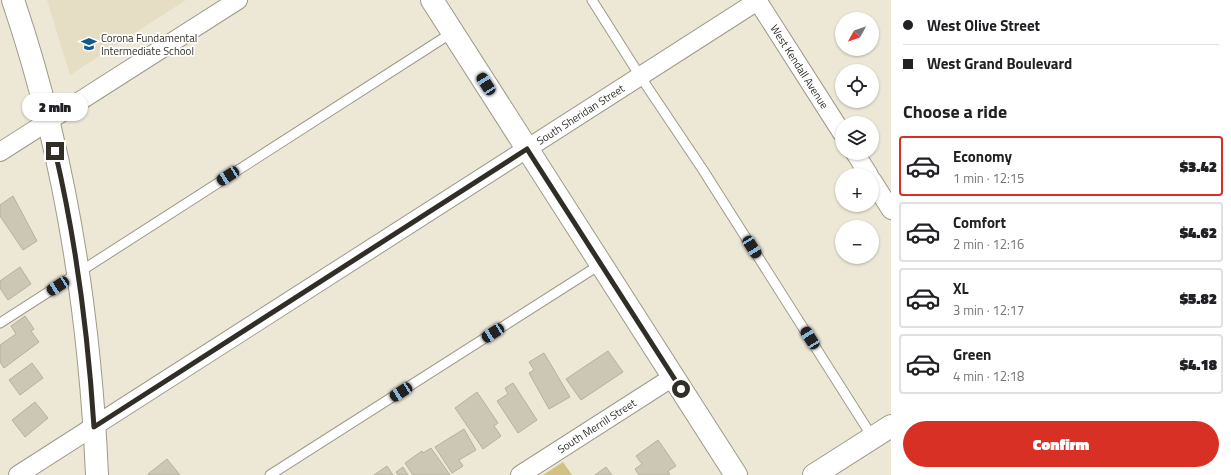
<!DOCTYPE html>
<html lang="en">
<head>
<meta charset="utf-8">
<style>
	body { margin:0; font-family:"Titillium Web",sans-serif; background:#f6f6f6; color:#202124; height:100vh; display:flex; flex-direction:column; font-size:15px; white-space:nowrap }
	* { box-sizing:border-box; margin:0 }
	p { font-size:13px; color:#757577 }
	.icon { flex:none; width:22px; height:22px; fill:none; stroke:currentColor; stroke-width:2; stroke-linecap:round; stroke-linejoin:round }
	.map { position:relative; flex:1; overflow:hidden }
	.drawer { display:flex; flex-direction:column; background:#fff; width:340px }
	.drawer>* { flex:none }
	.guide { display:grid; align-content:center; height:88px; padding:0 12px; background:#fff }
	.needle { width:26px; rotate:230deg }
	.fabs { position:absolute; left:835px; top:12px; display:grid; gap:8px }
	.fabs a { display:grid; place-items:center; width:44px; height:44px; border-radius:50%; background:#fff; box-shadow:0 1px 3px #0004; font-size:20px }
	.end { position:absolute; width:18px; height:18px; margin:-9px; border:5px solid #302e27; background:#fff; box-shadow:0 0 0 2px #fff }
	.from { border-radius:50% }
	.bubble { position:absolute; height:28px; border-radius:14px; background:#fff; box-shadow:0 1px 3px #0004; font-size:13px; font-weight:800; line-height:28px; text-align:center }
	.car { position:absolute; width:12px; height:24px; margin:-12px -6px; border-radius:5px; box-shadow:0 0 3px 1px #0007; background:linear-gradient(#222 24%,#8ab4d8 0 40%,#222 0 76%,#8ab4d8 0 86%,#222 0) }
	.guide b { display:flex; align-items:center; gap:14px; height:38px; font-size:15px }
	.guide b+b { border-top:1px solid #e0e0e0 }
	.guide i { width:10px; height:10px; background:#202124 }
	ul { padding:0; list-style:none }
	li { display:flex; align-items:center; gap:12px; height:60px; margin:0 8px 6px; padding:0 4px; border:2px solid #e0e0e0; border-radius:4px }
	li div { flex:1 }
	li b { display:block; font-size:15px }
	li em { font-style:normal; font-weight:800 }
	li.active { border-color:#d93025 }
	li>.icon { width:36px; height:36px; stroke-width:1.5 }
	h2 { padding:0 12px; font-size:18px; line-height:48px }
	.button { display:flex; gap:8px; margin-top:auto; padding:8px 12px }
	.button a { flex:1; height:46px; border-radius:24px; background:#d93025; color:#fff; font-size:16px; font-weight:800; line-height:46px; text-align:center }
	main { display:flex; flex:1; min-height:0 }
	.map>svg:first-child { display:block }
	.built { fill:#e5dec4 }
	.green { fill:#d1c184 }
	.building { fill:#ccc7b5; stroke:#b5b19f }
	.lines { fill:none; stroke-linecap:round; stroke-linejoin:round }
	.service-casing { stroke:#9e9a89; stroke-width:11 }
	.minor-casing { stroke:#9e9a89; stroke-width:20 }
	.tertiary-casing { stroke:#9e9a89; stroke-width:24 }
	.primary-casing { stroke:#9e9a89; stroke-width:24 }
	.service { stroke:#fff; stroke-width:9 }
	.minor { stroke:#fff; stroke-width:18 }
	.tertiary { stroke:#fff; stroke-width:22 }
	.primary { stroke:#fff; stroke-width:22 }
	.route { stroke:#302e27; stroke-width:5 }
	.labels { text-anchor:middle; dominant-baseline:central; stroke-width:3.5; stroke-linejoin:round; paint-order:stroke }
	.poi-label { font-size:11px; fill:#302e27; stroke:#fff; text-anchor:start }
	.street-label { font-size:11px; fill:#302e27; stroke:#fff }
</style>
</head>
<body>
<main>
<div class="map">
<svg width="891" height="475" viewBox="0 0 891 475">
	<rect width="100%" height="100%" fill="#ede8d6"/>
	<path class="built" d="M 47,0 L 186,0 L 70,75 Z"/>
	<path class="green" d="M 563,462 L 572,475 L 543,475 Z"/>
	<path class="building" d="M 13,196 L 37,241 L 23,250 L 0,216 L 0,205 Z
		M 20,267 L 31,284 L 8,300 L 0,288 L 0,281 Z
		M 25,316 L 34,329 L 31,331 L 39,342 L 4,368 L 0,362 L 0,345 L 16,334 L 11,326 Z
		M 608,351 L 623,372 L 581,400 L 566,379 Z
		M 544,353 L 570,397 L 549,409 L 529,373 L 534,370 L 529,362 Z
		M 32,363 L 43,378 L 20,395 L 9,380 Z
		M 513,383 L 537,420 L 518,433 L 497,401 L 508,394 L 505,388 Z
		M 477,392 L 498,423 L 494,426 L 501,436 L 483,449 L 455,408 Z
		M 35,402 L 48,418 L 25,437 L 12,420 Z
		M 464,429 L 476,450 L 459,460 L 463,466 L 452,473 L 435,447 Z
		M 658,440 L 676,466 L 668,471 L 670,475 L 639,475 L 635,469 L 642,464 L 636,456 Z
		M 431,448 L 450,475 L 413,475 L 405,463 L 422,451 L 423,453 Z
		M 167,459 L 180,475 L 149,475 L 148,474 Z
		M 387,466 L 393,475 L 374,475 Z
		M 403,467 L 408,475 L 398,475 L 396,472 Z
		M 606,467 L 612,475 L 595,475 Z"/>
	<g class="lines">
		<g class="service-casing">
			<path id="service" d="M 592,0 L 640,76 L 703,170 L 873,438
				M 0,323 L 453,32
				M 270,475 L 601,264"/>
		</g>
		<g class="minor-casing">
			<g id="minor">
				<path id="s1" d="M 757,0 L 842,133"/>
				<path d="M 0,152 L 238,0"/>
				<path d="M 855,153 L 869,175"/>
				<path d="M 872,180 L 891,210"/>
				<path id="s2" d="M 18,475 L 759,0"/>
				<path id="s3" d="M 520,475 L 673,377"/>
			</g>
		</g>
		<g class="tertiary-casing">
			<path id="tertiary" d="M 432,0 L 736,475
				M 814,475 L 891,426"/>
		</g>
		<g class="primary-casing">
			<path id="primary" d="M 13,0 C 65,153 90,314 97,475"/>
		</g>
		<use href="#service" class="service"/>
		<use href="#minor" class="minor"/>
		<use href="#tertiary" class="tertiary"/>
		<use href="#primary" class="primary"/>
	</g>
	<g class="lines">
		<path class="route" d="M 55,151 C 76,241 88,334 94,427 L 527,149 L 681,389"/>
	</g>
	<defs>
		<g id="school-bare" transform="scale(1.2)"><path d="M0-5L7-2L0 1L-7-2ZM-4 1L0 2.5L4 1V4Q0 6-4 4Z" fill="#0f5b8e" stroke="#fff" stroke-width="2.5" paint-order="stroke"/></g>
	</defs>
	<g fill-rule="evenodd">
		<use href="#school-bare" x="89" y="44"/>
	</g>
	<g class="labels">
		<g class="poi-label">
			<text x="101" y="38">Corona Fundamental<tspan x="101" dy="13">Intermediate School</tspan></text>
		</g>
		<g class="street-label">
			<text stroke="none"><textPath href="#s1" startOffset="79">West Kendall Avenue</textPath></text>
			<text stroke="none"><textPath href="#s2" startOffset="668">South Sheridan Street</textPath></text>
			<text stroke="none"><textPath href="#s3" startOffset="91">South Merrill Street</textPath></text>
		</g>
	</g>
</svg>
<div class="fabs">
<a><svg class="needle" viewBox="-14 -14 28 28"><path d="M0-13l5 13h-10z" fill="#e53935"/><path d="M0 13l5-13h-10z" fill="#757577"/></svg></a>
<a><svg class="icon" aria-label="locate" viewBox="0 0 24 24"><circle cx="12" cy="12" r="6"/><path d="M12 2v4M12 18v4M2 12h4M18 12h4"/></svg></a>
<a><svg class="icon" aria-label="layers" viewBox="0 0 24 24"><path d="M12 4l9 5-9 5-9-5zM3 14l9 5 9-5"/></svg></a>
<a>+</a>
<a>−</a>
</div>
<i class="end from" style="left:681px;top:389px"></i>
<i class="end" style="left:55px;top:151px"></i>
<div class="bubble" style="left:22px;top:93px;width:66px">2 min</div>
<i class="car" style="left:486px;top:84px;rotate:327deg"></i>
<i class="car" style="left:228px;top:176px;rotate:237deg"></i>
<i class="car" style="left:752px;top:247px;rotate:148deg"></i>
<i class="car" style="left:58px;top:286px;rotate:237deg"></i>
<i class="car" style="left:493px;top:333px;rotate:237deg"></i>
<i class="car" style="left:810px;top:338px;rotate:328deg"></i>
<i class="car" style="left:401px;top:392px;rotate:237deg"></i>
</div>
<section class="drawer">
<div class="guide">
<b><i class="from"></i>West Olive Street</b>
<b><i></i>West Grand Boulevard</b>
</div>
<h2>Choose a ride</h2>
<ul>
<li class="active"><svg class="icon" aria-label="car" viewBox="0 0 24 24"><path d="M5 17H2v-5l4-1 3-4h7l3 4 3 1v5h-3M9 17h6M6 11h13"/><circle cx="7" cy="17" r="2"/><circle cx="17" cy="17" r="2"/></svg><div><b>Economy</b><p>1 min · 12:15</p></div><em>$3.42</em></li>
<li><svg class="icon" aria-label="car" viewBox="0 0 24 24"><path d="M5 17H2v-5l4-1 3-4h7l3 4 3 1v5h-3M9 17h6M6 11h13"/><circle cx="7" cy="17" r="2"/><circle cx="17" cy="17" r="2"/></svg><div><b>Comfort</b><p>2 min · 12:16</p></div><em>$4.62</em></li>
<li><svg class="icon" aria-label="car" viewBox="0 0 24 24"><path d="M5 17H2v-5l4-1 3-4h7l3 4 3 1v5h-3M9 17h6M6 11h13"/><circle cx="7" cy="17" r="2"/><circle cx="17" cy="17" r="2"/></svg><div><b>XL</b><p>3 min · 12:17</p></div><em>$5.82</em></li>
<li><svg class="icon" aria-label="car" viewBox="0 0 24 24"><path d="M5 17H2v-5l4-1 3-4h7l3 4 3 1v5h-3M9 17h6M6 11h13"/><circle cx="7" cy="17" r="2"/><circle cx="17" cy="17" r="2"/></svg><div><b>Green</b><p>4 min · 12:18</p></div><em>$4.18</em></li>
</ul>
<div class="button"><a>Confirm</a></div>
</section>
</main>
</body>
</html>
